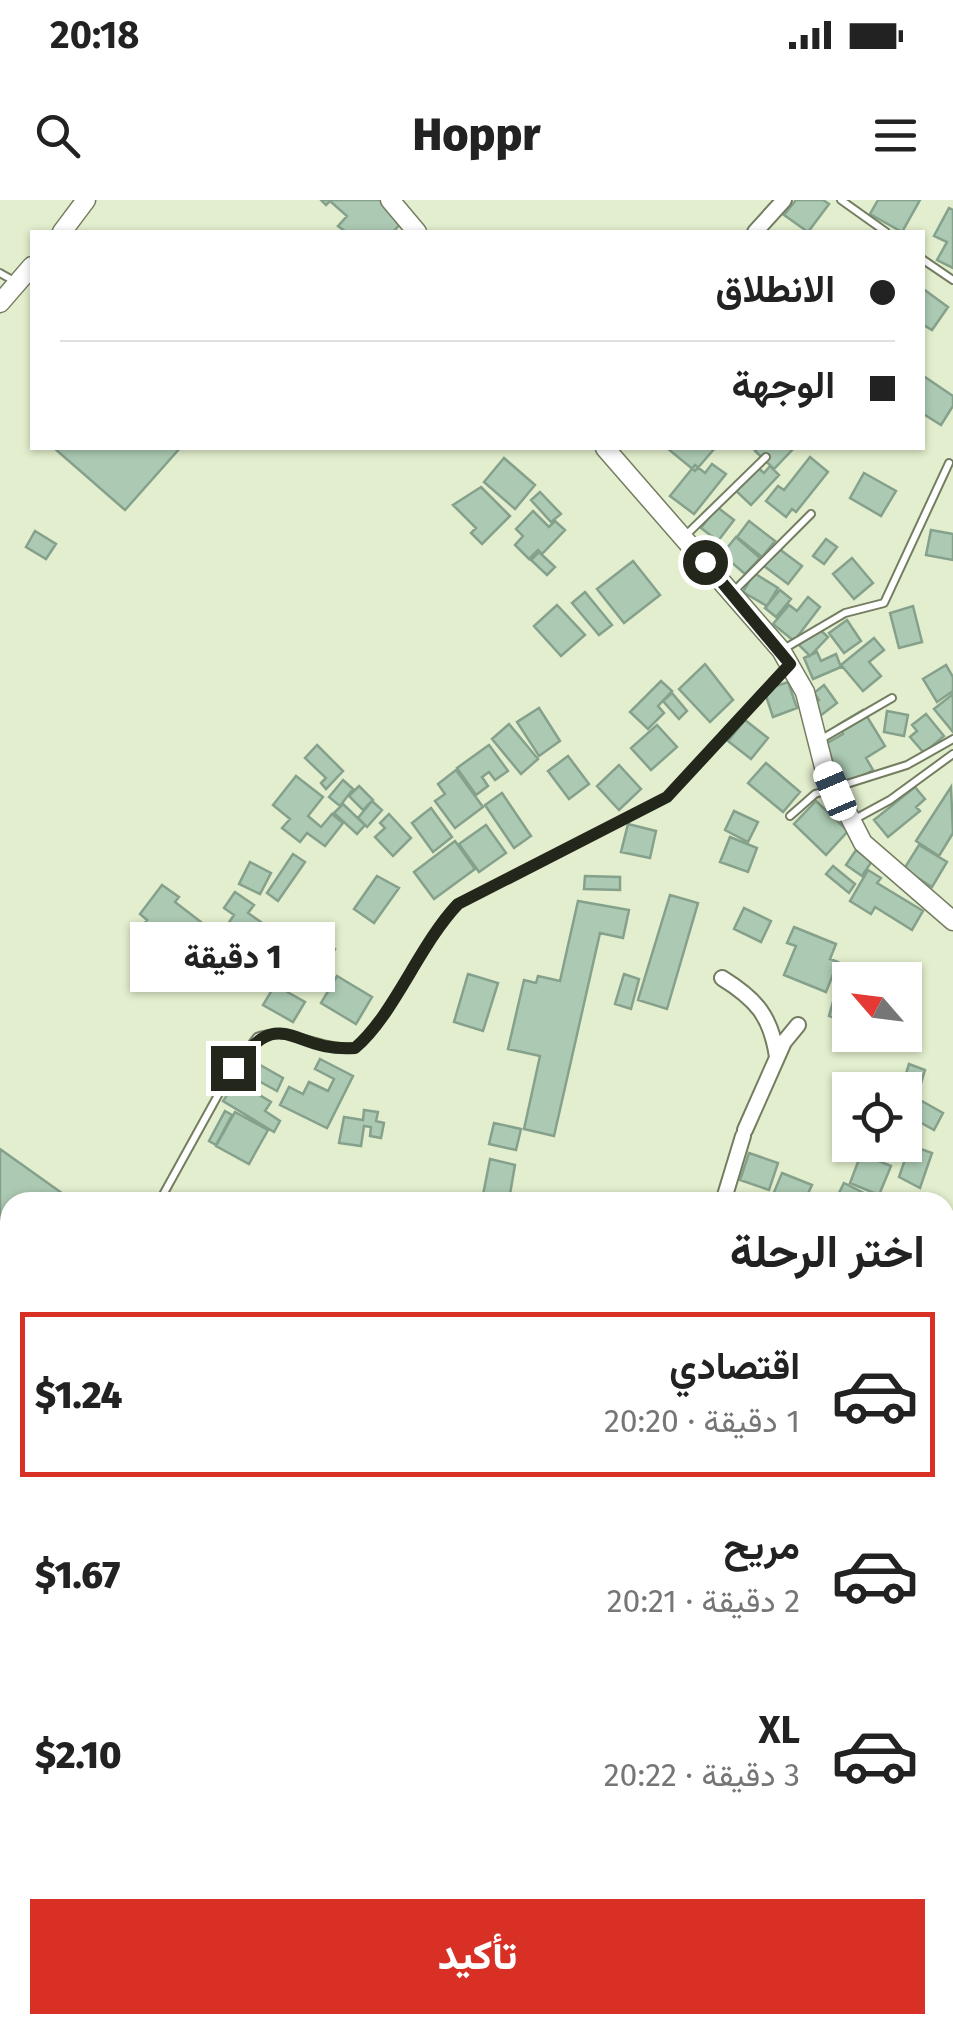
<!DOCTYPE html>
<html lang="ar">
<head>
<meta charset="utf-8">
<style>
	body { margin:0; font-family:"Fira Sans",Vazirmatn,sans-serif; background:#f2f2f2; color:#222; direction:rtl; height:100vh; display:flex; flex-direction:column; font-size:38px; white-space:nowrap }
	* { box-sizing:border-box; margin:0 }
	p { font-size:32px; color:#767676 }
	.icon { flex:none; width:55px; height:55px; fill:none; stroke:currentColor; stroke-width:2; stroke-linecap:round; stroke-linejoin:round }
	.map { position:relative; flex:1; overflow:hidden; direction:ltr }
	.drawer { position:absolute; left:0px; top:992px; width:955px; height:842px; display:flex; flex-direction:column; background:#fff; border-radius:30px 30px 0 0; box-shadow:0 2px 8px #0004; direction:rtl }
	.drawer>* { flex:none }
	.banner { position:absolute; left:30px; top:30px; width:895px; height:220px; border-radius:0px; box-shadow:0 2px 8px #0004; direction:rtl; display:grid; align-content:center; height:220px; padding:0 30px; background:#fff }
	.needle { width:65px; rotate:298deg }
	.controls { position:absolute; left:832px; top:762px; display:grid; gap:20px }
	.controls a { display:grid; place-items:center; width:90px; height:90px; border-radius:0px; background:#fff; box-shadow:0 2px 8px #0004; font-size:50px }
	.end { position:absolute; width:45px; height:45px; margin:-22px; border:12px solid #23271b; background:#fff; box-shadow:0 0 0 5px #fff }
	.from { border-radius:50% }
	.bubble { position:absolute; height:70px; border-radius:0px; background:#fff; box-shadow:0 2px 8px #0004; font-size:32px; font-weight:800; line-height:70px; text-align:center; direction:rtl }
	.car { position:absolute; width:30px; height:60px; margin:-30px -15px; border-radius:12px; box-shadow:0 0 8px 2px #0007; background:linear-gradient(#fff 24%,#345 0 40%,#fff 0 76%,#345 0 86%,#fff 0) }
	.banner b { display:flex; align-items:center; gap:35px; height:95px; font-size:38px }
	.banner b+b { border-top:2px solid #e0e0e0 }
	.banner i { width:25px; height:25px; background:#222 }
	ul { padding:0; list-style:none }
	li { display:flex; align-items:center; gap:30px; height:165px; margin:0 20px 15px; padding:0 10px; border:5px solid transparent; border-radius:0px }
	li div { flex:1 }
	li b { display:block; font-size:38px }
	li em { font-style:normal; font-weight:800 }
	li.current { border-color:#d93025 }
	li>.icon { width:90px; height:90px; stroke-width:1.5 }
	h2 { padding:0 30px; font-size:45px; line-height:120px }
	.primary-button { display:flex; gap:20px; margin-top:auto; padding:20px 30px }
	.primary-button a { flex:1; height:115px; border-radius:0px; background:#d93025; color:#fff; font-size:40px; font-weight:800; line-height:115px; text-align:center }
	.status { display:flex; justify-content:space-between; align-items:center; height:70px; padding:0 50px; background:#fff; direction:ltr }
	.status svg { height:28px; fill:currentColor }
	header { display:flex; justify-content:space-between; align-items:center; height:130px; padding:0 30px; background:#fff; font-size:45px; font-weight:800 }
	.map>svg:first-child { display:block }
	.building { fill:#accab3; stroke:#85a18c; stroke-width:2.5 }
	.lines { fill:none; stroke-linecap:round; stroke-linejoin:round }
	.lane-casing { stroke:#737d60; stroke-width:10 }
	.street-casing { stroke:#737d60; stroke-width:18 }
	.secondary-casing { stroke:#737d60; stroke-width:21 }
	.lane { stroke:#fff; stroke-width:6 }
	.street { stroke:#fff; stroke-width:14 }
	.secondary { stroke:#fff; stroke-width:18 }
	.route { stroke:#23271b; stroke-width:12 }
</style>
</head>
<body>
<div class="status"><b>20:18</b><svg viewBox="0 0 49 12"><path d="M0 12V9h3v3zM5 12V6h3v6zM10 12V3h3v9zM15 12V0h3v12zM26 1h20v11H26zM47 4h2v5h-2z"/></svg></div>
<header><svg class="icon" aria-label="menu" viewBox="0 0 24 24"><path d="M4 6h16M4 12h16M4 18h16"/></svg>Hoppr<svg class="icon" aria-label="search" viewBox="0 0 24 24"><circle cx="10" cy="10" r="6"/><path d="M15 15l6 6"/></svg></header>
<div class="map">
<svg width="953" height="1834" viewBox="0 0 953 1834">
	<rect width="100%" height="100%" fill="#e2eecd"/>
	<path class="building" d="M 321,0 L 380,0 L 403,21 L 393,32 L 346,32 L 338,26 L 347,16 L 330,1 L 326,5 Z
		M 796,0 L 823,0 L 829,4 L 808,32 L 784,15 Z
		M 878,0 L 920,0 L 902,32 L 870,14 Z
		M 949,8 L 953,10 L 953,68 L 937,60 L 947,42 L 934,36 Z
		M 922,88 L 948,107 L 932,130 L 922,124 Z
		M 922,175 L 953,196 L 953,206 L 941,225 L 922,213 Z
		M 54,248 L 180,248 L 125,310 Z
		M 667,248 L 715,248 L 695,271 Z
		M 758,248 L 794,248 L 774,269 L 755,251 Z
		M 810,257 L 828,272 L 796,312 L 792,309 L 786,317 L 766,301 L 778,286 L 784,290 Z
		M 504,258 L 535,285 L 515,309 L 484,282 Z
		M 712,264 L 726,274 L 694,314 L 670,296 L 695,265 L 705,273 Z
		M 755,265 L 764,273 L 770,266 L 779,275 L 751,305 L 733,288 Z
		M 864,273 L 896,291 L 881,316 L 850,298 Z
		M 481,287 L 510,316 L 482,344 L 471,333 L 476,328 L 453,305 Z
		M 540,292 L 561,314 L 551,322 L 531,300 Z
		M 717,307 L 734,320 L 718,341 L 701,328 Z
		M 533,311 L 549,327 L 555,321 L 565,330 L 542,354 L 538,350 L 529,359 L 515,345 L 523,336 L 516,329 Z
		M 749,321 L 775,341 L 762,357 L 737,337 Z
		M 931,330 L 953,334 L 953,360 L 926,355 Z
		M 35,331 L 56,344 L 46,359 L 26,347 Z
		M 736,337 L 760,358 L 745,374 L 722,354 Z
		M 826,339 L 837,347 L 824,364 L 813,356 Z
		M 778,348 L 802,366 L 788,384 L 764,366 Z
		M 539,352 L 555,367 L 547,375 L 531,360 Z
		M 852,358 L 873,383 L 854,399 L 833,374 Z
		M 633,361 L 660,395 L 624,423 L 597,389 Z
		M 754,373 L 778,388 L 767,406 L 743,392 Z
		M 780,390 L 791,399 L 776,417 L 765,408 Z
		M 585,392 L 612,425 L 599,435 L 572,403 Z
		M 808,397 L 820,407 L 794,441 L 773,424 L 789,405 L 797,411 Z
		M 557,405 L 585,435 L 561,456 L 534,426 Z
		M 913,406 L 922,442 L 899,448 L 890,413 Z
		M 847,420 L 861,441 L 844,453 L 829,433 Z
		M 816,426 L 828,437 L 810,456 L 799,445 Z
		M 874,438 L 884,450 L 869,462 L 881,476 L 863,491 L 841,465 Z
		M 817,452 L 821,461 L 836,454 L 841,467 L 813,479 L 804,458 Z
		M 705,464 L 733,500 L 710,522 L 679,489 Z
		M 946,465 L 953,477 L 953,491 L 937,502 L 923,479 Z
		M 661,481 L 672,491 L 658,506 L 664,513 L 648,529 L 630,512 Z
		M 788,482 L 797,508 L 773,517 L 764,490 Z
		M 824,485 L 837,503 L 820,516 L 812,505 L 819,500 L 814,493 Z
		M 672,493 L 687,511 L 679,519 L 663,501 Z
		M 953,494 L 953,532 L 934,509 Z
		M 539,508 L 560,541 L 539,556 L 517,522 Z
		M 863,510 L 885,546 L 866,558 L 873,570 L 846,586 L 822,546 L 843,534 L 838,525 Z
		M 887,511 L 908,515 L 904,536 L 884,532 Z
		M 926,514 L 944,536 L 924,553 L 910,537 L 917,531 L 912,525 Z
		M 745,520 L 768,538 L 751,559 L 728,541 Z
		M 509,524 L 538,559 L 521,574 L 492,539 Z
		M 657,525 L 677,547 L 651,570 L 631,548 Z
		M 317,545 L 343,571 L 326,589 L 321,583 L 326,578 L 305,558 Z
		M 489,545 L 508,571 L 495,580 L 489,572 L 482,577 L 488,586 L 476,595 L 457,568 Z
		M 568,556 L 589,584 L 569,599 L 548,571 Z
		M 766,563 L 800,592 L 783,612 L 748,583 Z
		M 619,565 L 641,589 L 619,610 L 597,586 Z
		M 456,570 L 483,607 L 455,628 L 435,601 L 445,594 L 438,584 Z
		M 296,576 L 323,597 L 308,616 L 321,627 L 332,614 L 343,623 L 325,646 L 307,633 L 300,642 L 282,628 L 290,619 L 273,605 Z
		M 343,580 L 353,589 L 340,606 L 329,597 Z
		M 359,586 L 373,600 L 363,610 L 349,596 Z
		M 915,587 L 925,599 L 916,607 L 920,611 L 888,637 L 874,620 Z
		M 951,587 L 953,633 L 939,656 L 916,641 Z
		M 502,593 L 531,636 L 514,648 L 485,605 Z
		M 372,601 L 382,610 L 367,627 L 358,618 Z
		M 816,601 L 848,631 L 826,655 L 794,624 Z
		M 343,604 L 365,625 L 357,634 L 334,613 Z
		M 431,608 L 452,637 L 433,652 L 412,623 Z
		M 734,611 L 758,622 L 748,642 L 725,630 Z
		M 389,614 L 411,638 L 393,656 L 375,637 L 385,628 L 380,623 Z
		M 628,624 L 656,631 L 650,658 L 621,652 Z
		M 486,625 L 506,653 L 479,672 L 459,644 Z
		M 730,637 L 757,648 L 748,672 L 720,662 Z
		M 455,641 L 475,669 L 434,699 L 414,672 Z
		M 919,645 L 947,662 L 932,687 L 904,669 Z
		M 856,650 L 872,661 L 862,676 L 846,665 Z
		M 293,654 L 305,662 L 278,701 L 267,693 Z
		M 250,662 L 271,673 L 260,694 L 239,684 Z
		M 833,666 L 855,684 L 849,693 L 826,674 Z
		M 868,670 L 881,678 L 877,683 L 923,711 L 912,730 L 875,707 L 871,714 L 850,701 Z
		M 377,676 L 399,688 L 374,723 L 354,709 Z
		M 585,676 L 620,677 L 620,690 L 584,689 Z
		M 162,685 L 179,697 L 175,702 L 201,722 L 179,752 L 143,725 L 147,720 L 140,714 Z
		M 235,692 L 254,705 L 248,713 L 261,722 L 243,749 L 221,734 L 234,715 L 224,708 Z
		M 670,695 L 698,703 L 667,809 L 638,800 Z
		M 578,701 L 629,710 L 623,738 L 600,733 L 554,936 L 524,929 L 540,856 L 508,849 L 524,780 L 536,783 L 538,776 L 560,781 Z
		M 744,708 L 771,721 L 761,742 L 734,729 Z
		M 794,727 L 836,744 L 830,759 L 838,762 L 826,792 L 784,775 L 796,746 L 787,743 Z
		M 320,740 L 335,749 L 327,763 L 312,755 Z
		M 468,774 L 498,783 L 483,831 L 454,822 Z
		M 624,774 L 639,779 L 631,809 L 615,804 Z
		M 337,776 L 372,797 L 356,824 L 321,803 Z
		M 839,781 L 850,783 L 850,835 L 872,835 L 870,842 L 845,835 L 849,822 L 829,816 Z
		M 275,785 L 305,802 L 293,822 L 263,805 Z
		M 320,859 L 353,876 L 327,928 L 280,905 L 289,887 L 303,894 L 309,882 L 328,891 L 334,879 L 315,869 Z
		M 255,862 L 283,878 L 277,891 L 248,875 Z
		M 909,864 L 925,870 L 915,903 L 905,900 L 905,890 L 901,890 Z
		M 236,881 L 271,902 L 265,911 L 280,921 L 274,932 L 223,901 Z
		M 920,900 L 943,913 L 934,930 L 911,917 Z
		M 364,910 L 378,912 L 376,921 L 384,923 L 381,938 L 370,936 L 371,927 L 364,926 L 361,946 L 339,943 L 344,917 L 363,920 Z
		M 225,911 L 232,915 L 216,945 L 209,941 Z
		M 235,912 L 268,930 L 249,964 L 216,946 Z
		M 494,923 L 521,929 L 516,950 L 489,944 Z
		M 910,945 L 932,953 L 920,988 L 899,977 Z
		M 0,949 L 66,996 L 61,1002 L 10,1002 L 10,1074 L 6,1079 L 0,1075 Z
		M 749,953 L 778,963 L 769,990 L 740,980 Z
		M 861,954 L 891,966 L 879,995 L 850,983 Z
		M 490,959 L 515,965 L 509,1000 L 483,995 Z
		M 782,973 L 812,985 L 806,998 L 770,1002 Z
		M 844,983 L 872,997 L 869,1002 L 839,993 Z
		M 949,1223 L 953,1226 L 951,1273 L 945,1269 L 945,1229 Z"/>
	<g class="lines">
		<g class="lane-casing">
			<path id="lane" d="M 841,0 L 886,32
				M 922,59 L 953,80
				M 0,73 L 16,82
				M 685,336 L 766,257
				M 732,393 L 811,314
				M 782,450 L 845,413 L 884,403 L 949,263
				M 818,541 L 892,498
				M 790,616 L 815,594 L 907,565 L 953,539
				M 855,619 L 890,600 L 953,554
				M 159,1002 L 233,868 L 257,837 C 287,825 322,851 355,847 C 395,814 419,745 457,704 L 667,597 L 786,467"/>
		</g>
		<g class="street-casing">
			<path id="street" d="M 755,32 L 784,0
				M 722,778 C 756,799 771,816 777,857
				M 745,930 L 784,842 L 798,825
				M 723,1002 L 743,936
				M 945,1620 L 953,1624
				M 945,1685 L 953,1667
				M 939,1825 L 940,1834"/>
		</g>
		<g class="secondary-casing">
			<path id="secondary" d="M 390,0 L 417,32
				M 62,32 L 86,0
				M 0,103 L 32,66
				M 605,248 L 781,450 L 805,492 L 824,567 L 863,643 L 953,721
				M 945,1078 L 953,1075
				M 0,1118 L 10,1121"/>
		</g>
		<use href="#lane" class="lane"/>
		<use href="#street" class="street"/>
		<use href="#secondary" class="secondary"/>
	</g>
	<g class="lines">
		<path class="route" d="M 233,868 C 283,801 290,853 355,848 C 394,815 419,745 458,704 L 667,597 L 790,464 L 705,362"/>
	</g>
</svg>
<div class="controls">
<a><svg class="needle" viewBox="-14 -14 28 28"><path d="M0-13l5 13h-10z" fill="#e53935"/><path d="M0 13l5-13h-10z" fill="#767676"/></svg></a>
<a><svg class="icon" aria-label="locate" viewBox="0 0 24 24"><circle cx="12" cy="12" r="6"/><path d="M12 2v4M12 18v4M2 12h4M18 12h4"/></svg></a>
</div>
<i class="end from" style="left:705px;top:362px"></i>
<i class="end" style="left:233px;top:868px"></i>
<div class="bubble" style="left:130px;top:722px;width:205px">1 دقيقة</div>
<i class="car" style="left:835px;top:591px;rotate:337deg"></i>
<div class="banner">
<b><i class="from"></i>الانطلاق</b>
<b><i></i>الوجهة</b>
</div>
<section class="drawer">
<h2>اختر الرحلة</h2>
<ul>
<li class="current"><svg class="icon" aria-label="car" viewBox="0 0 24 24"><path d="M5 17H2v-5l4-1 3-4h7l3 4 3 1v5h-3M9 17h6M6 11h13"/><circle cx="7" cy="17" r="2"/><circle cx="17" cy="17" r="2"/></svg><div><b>اقتصادي</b><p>1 دقيقة · 20:20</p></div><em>$1.24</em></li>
<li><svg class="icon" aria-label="car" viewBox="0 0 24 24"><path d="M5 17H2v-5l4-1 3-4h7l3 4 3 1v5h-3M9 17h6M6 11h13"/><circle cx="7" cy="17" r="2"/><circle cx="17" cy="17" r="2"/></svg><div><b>مريح</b><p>2 دقيقة · 20:21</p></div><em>$1.67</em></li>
<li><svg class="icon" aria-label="car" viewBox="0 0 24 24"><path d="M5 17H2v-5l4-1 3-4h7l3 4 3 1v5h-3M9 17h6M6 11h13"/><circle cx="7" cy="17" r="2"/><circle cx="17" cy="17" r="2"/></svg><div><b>XL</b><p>3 دقيقة · 20:22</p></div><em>$2.10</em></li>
</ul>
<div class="primary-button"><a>تأكيد</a></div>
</section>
</div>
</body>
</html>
